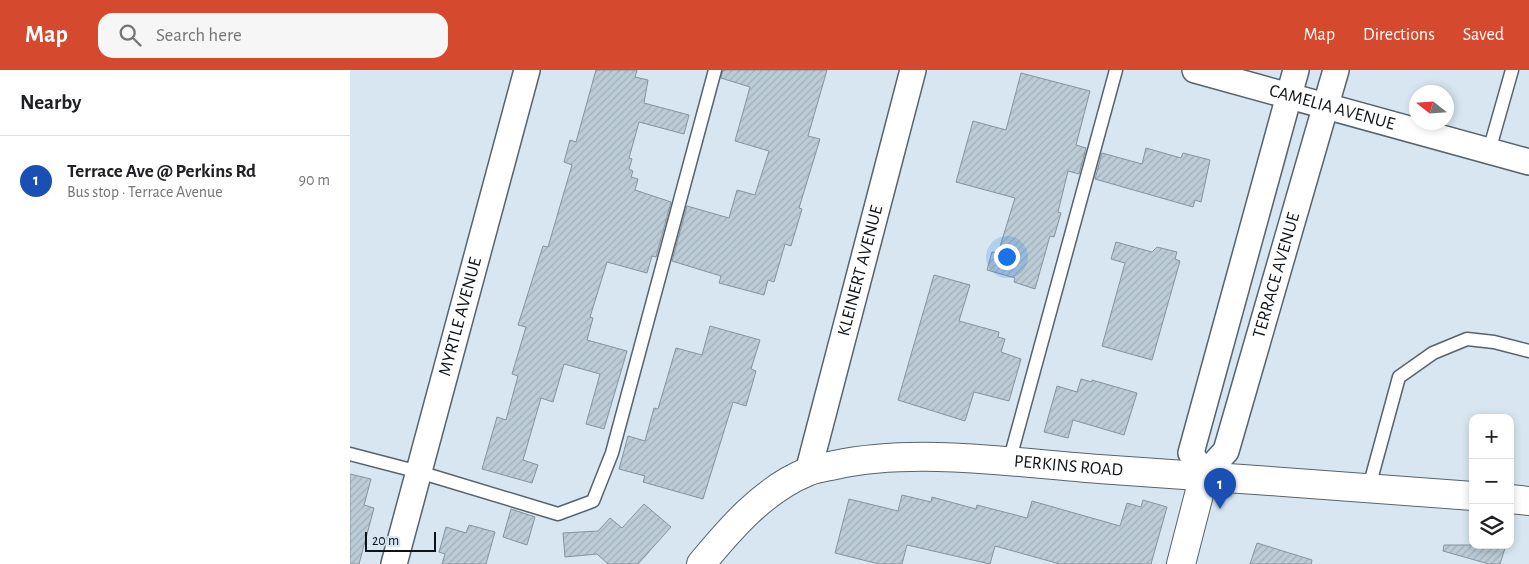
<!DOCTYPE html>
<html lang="en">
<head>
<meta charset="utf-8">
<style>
	body { margin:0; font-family:"Alegreya Sans",sans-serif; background:#f6f6f6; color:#202124 }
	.controls { position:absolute; right:15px; bottom:15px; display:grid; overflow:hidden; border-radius:10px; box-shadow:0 2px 8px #0003 }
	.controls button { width:45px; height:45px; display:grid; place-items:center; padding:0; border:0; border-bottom:1px solid #e0e0e0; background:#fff; color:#202124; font:25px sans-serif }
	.compass { position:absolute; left:1059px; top:15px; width:45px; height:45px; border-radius:50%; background:#fff; box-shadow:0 2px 8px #0003; rotate:287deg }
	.scale { position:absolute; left:15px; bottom:12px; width:71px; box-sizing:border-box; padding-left:5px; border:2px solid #0d1316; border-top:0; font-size:14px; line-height:18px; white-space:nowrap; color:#0d1316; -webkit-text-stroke:4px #d7e6f1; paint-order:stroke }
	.you { position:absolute; left:656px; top:186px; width:18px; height:18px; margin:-12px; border:4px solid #fff; border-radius:50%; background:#1a73e8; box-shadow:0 0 0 8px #1a73e833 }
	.badge { display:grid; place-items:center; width:32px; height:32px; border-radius:50%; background:#d5492f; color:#fff; font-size:16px; font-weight:700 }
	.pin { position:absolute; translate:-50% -41px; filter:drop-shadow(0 1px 2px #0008) }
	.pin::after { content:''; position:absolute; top:26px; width:18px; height:15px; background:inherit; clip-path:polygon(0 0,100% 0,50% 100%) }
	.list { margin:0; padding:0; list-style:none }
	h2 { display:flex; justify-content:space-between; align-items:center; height:65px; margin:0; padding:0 20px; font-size:21px }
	h2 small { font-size:16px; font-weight:400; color:#757577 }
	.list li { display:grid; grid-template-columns:32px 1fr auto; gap:15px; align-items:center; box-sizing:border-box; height:90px; padding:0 20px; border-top:1px solid #e0e0e0 }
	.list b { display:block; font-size:19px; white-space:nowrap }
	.list p { margin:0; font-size:16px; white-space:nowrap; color:#757577 }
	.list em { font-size:16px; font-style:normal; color:#757577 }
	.icon { flex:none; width:28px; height:28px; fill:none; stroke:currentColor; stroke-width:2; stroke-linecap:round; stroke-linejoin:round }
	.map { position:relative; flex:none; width:1179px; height:494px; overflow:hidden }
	header { display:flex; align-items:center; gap:30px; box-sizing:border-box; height:70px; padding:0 25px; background:#d5492f; color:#fff }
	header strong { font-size:24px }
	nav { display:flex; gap:28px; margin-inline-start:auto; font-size:18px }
	.search { width:350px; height:45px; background:#f6f6f6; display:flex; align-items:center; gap:12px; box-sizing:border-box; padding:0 18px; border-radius:15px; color:#757577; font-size:19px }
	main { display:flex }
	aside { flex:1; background:#fff }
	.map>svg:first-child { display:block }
</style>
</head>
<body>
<header>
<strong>Map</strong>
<div class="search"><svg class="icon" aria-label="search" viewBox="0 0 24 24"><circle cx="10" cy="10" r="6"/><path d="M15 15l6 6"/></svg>Search here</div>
<nav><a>Map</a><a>Directions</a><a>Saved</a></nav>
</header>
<main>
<aside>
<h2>Nearby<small></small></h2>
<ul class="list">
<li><span class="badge" style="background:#1a4fb4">1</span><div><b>Terrace Ave @ Perkins Rd</b><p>Bus stop · Terrace Avenue</p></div><em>90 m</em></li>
</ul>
</aside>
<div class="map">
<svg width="1179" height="494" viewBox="0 0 1179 494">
	<defs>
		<pattern id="building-hatch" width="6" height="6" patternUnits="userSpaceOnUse" patternTransform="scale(1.25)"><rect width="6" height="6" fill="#bcccd6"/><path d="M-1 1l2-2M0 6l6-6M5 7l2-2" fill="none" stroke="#a0aeb7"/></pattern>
	</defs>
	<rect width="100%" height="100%" fill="#d7e6f1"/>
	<!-- building -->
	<g fill="url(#building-hatch)" stroke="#85939d">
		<path d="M246 0H287L285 7 298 10 294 33 339 45 334 64 289 52 279 88 282 89 279 99 283 101 281 107 288 109 285 120 321 132 306 187 302 186 297 203 257 192 240 247 243 248 237 270 277 281 254 359 236 354 250 304 214 294 203 332 191 328 173 390 188 395 182 413 132 399 147 347 156 350 168 306 162 304 176 257 168 255 193 176 198 177 222 95 214 92 220 70 226 72Z"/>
		<path d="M373 0H477L458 66 470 69 449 138 452 139 441 176 435 174 424 212 418 210 414 225 369 213 371 206 322 191 337 136 379 148 387 120 405 125 419 81 385 71 400 17 371 8Z"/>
		<path d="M671 3 740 21 726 75 736 78 729 104 718 101 708 142 711 143 704 167 700 166 685 219 664 212 665 208 637 200 642 182 648 183 665 128 606 112 623 51 656 60Z"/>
		<path d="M796 78 831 88 833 83 860 90 851 132 845 130 843 137 745 109 752 83 792 94Z"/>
		<path d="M766 172 802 182 807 177 827 182 825 189 830 191 802 290 752 276 775 193 761 189Z"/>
		<path d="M584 205 620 215 609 251 649 262 648 267 655 269 651 282 671 289 659 331 624 322 615 351 548 330Z"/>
		<path d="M360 256 410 270 401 299 406 301 396 336 383 332 353 429 293 412 295 406 269 399 278 366 295 371 304 338 308 339 326 278 352 285Z"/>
		<path d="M731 309 742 312V310L787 323 774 365 723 350 718 368 694 362 707 316 727 322Z"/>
		<path d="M0 404 21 409 14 435 24 438 9 494H0Z"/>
		<path d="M552 425 581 432 582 427 626 439 627 435 677 448 682 431 770 456 777 433 791 437 793 430 817 437 801 494H710L645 476 640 494 557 475 552 494H529L485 483 499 429 548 441Z"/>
		<path d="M294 434 321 457 288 494H258L247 484 215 487 213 463 248 461 260 448 272 458Z"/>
		<path d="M161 439 185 447 177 475 153 467Z"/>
		<path d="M119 455 145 462 136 494H92L95 484 89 482 96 457 116 463Z"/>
		<path d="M907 473 962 490 961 494H900Z"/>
		<path d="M1094 475H1156L1150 494H1139L1093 481Z"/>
	</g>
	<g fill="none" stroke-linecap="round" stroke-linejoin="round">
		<defs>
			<g id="service">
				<path d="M1139 81 1162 0"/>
				<path d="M0 384 69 402 208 444 243 431 262 383 365 0"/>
				<path d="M659 392 766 0"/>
				<path d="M1019 417 1049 307 1083 283 1117 269 1144 272 1179 281"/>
			</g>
			<g id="minor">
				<path id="s1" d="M845 0 1179 92"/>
				<path id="s2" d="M946 0 841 383 854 405 876 381 986 0"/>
				<path id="s3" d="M458 402 563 0"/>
				<path id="s4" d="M44 494 177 0"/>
			</g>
			<g id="tertiary">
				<path d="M1160 429 1179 431"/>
				<path id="s5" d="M351 494C380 459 413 420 457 402 466 398 476 397 485 395 566 377 666 393 749 399 874 408 998 416 1123 426"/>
				<path d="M831 494 854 405"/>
			</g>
		</defs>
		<!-- service casing -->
		<use href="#service" stroke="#56636c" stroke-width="15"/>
		<!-- minor casing -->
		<use href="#minor" stroke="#56636c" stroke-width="28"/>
		<!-- tertiary casing -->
		<use href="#tertiary" stroke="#56636c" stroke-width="30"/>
		<!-- service -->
		<use href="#service" stroke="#fff" stroke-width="12"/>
		<!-- minor -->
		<use href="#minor" stroke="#fff" stroke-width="25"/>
		<!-- tertiary -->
		<use href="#tertiary" stroke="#fff" stroke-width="28"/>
	</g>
	<g text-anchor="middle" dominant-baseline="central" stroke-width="4.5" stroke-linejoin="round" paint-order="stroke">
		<!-- street labels -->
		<g font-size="18" fill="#0d1316" stroke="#d7e6f1">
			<text stroke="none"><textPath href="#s1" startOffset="142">CAMELIA AVENUE</textPath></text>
			<text stroke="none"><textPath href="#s3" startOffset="208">KLEINERT AVENUE</textPath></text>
			<text stroke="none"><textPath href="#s2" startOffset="638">TERRACE AVENUE</textPath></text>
			<text stroke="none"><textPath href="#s4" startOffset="256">MYRTLE AVENUE</textPath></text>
			<text stroke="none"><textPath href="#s5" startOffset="405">PERKINS ROAD</textPath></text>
		</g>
	</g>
</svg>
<div class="controls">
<button>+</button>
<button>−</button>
<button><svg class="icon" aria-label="layers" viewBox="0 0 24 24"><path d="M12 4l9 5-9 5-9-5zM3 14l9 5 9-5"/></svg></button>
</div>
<svg class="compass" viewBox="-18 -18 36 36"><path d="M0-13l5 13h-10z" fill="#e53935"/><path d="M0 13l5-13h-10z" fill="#757577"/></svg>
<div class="scale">20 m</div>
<div class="you"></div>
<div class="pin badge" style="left:870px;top:439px;background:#1a4fb4">1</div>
</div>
</main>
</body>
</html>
